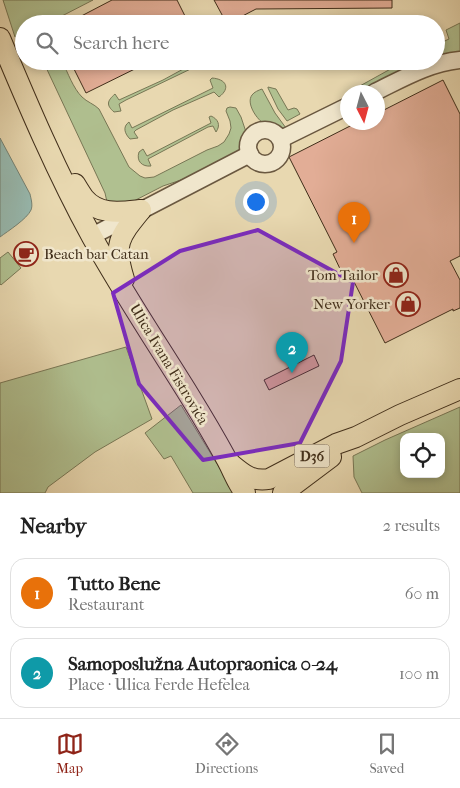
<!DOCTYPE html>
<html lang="en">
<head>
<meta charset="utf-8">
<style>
	body { margin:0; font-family:"IM FELL French Canon",serif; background:#f6f6f6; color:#222 }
	.controls { position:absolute; right:15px; bottom:15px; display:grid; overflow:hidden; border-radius:10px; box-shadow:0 2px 8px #0003 }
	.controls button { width:45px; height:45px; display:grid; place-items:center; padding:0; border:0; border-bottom:1px solid #e0e0e0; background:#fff; color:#222; font:25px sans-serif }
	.compass { position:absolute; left:340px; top:85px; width:45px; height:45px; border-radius:50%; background:#fff; box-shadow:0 2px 8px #0003; rotate:174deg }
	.you { position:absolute; left:255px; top:201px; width:18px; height:18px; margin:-12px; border:4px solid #fff; border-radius:50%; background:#1a73e8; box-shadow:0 0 0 8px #1a73e833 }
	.badge { display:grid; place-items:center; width:32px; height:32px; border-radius:50%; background:#8f2418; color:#fff; font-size:16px; font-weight:700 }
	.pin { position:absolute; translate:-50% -41px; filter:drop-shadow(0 1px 2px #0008) }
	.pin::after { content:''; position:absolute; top:26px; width:18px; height:15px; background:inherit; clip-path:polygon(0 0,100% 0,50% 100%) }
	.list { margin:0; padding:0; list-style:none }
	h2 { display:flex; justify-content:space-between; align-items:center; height:65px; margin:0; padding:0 20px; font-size:21px }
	h2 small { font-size:16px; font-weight:400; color:#767676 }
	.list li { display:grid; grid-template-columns:32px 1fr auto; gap:15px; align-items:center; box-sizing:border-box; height:70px; margin:0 10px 10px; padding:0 10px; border:1px solid #e0e0e0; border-radius:15px }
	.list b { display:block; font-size:19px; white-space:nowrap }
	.list p { margin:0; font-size:16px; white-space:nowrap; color:#767676 }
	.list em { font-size:16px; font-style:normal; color:#767676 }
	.icon { flex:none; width:28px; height:28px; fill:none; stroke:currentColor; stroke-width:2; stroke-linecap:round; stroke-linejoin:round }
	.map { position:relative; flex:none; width:460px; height:493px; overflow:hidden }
	.search { position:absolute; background:#fff; box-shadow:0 2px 8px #0003; left:15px; right:15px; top:15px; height:55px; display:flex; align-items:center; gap:12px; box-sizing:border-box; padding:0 18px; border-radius:28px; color:#767676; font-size:19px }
	.sheet { height:225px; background:#fff }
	nav { display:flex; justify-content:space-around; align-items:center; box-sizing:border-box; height:70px; border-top:1px solid #e0e0e0; background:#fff; font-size:14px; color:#767676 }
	nav a { display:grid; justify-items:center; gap:2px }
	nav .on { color:#8f2418 }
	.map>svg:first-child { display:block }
</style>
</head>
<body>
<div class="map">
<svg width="460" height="493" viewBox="0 0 460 493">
	<rect width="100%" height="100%" fill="#e8d8b0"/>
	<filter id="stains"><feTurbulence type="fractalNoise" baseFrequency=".004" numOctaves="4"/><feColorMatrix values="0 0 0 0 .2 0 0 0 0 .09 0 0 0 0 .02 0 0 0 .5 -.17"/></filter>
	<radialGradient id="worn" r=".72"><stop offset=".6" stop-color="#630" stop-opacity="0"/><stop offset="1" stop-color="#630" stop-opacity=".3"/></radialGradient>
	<!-- green -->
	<g fill="#b0c090" stroke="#787755" fill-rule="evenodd">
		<path d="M3 0H93L60 17 53 24H24V32L15 37Z"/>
		<path d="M460 23V56L436 60V45L449 39 446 30Z"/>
		<path d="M43 61H62C68 73 73 88 82 97 87 102 94 104 99 109L129 167 140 176 145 178 154 177 207 150 218 146 224 142 229 134 231 128 230 121 226 111 227 108 230 107 236 108 241 117 246 132 245 145 240 153 193 176 163 186 126 205 107 202 105 193Z"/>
		<path d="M198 61H211L209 67 206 69H204L201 64 126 100 119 104 121 111 114 112C106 105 107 101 115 94L119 100 163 80Z"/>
		<path d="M405 61H432L377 84 362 92H349Z"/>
		<path d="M212 78C226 79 231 88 219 97L214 92 173 110 136 130 134 132 138 138 130 139C125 134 122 127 129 122L132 128 134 127 213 88 210 80Z"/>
		<path d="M268 87 276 89 288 110 294 108 297 109 300 114 287 121 278 109 268 88Z"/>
		<path d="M262 89 275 113 286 128C280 129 269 126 263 123 256 118 246 103 252 95 254 92 259 90 262 89Z"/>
		<path d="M211 116C218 119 221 125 216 132L213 126 208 127 148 159 151 166C142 167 136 161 139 152L143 149 147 156 153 153 211 123 209 117Z"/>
		<path d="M8 252 21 268 1 285 0 284V258Z"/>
		<path d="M126 347 152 419 95 452 48 487 45 493H0V383Z"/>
		<path d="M181 405 235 493H193L171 456 164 459 145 433Z"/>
		<path d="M460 407V493H362L354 477 353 456 385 440ZM404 437H441V474H404Z"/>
	</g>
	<!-- water -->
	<path fill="#97b9af" stroke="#748173" d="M0 138 30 194C31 199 33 205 31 210 27 219 8 231 0 237Z"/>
	<!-- building -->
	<g fill="#e2ad96" stroke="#402e1a">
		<path d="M112 0H177L189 24H66Z"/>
		<path d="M214 0H392V8L256 9 227 24Z"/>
		<path d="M70 61H151L86 93Z"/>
		<path d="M443 80 460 114V256L450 261 460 280V308L453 311V309L385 343 348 270 342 273 333 254 337 252 289 157 358 122H378V113Z"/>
		<path d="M28 244 37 254 23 264 16 254Z"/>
		<path d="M314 355 319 366 269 390 264 380Z"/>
	</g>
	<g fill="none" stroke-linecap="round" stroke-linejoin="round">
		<defs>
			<g id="minor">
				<path d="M375 92C402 79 429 63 460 60"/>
				<circle cx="265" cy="147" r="17"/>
				<path d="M281 139 348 106"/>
				<path d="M92 236 250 154"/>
			</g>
			<g id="major">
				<path d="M0 38C28 105 57 173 92 237 122 291 156 342 189 395 202 416 215 438 227 460 233 471 237 483 245 493"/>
				<path d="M75 184C78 189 81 194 84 198 99 216 121 212 141 210"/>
				<path d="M124 279C113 244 119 237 141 210"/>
				<path d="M231 464C243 474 252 482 269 479L336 444 356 437 400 415 460 389"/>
				<path d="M283 493 331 457"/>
			</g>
		</defs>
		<!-- minor casing -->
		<use href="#minor" stroke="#6a5840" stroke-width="19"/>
		<!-- major casing -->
		<use href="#major" stroke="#402e1a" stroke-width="22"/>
		<!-- minor -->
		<use href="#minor" stroke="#f0e6cc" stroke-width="16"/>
		<!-- major -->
		<use href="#major" stroke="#e8d8b0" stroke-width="20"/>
	</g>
	<!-- marked area -->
	<path fill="#7b2cbf" fill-opacity="0.2" stroke="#7b2cbf" stroke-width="4" stroke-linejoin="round" d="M258 230 353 282 341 361 300 443 203 460 139 384 113 293 180 251Z"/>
	<!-- icons -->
	<defs>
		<symbol id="cafe-ring" viewBox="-11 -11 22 22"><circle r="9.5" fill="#f0e6cc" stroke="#8f2418" stroke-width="1.5"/><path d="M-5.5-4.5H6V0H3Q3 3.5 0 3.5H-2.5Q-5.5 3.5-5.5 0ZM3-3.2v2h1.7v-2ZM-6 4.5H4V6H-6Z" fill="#8f2418"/></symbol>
		<symbol id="shop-ring" viewBox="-11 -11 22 22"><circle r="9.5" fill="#f0e6cc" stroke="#8f2418" stroke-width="1.5"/><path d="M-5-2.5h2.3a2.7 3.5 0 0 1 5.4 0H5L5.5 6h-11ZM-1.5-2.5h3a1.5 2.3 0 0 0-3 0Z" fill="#8f2418"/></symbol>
	</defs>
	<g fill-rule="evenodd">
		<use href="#cafe-ring" x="12" y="240" width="28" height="28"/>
		<use href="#shop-ring" x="382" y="261" width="28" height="28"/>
		<use href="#shop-ring" x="394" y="290" width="28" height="28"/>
	</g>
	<g text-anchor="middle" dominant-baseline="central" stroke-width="5" stroke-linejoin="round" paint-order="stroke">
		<!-- shield labels -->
		<rect fill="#f0e6cc" stroke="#75654f" stroke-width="1" x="294.5" y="444.5" width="35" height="23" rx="4"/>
		<g font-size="14" font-weight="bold" fill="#402e1a">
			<text x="312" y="456">D36</text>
		</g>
		<!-- poi labels -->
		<g font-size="15" fill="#402e1a" stroke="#f0e6cc" text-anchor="end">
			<text x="44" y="254" text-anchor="start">Beach bar Catan</text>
			<text x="378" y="275">Tom Tailor</text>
			<text x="390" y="304">New Yorker</text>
		</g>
		<!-- street labels -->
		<g font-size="15" fill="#402e1a" stroke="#f0e6cc">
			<text transform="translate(169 364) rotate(59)">Ulica Ivana Fistrovića</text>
		</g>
	</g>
	<rect width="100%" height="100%" filter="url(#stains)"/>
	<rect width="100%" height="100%" fill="url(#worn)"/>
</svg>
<div class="controls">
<button><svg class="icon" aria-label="locate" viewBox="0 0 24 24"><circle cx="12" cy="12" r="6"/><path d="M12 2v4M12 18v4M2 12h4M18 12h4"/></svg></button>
</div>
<svg class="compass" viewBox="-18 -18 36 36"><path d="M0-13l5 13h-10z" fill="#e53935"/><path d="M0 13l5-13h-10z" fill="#767676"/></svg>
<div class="you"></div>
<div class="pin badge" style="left:354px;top:243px;background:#e8710a">1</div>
<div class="pin badge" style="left:292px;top:373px;background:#0f9aa8">2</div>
<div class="search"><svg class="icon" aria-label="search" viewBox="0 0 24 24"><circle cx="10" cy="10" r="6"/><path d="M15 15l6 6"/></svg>Search here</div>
</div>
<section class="sheet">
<h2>Nearby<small>2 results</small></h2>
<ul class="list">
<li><span class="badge" style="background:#e8710a">1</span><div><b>Tutto Bene</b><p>Restaurant</p></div><em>60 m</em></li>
<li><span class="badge" style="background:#0f9aa8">2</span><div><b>Samoposlužna Autopraonica 0-24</b><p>Place · Ulica Ferde Hefelea</p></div><em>100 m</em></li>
</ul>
</section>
<nav>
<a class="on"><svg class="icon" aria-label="map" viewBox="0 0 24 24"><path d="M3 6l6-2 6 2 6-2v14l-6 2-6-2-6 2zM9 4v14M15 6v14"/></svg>Map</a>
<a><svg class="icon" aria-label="directions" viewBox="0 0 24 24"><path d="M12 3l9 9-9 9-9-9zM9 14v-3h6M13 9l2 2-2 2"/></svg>Directions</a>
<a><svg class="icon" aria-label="saved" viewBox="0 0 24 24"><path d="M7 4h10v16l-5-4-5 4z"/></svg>Saved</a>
</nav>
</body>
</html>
